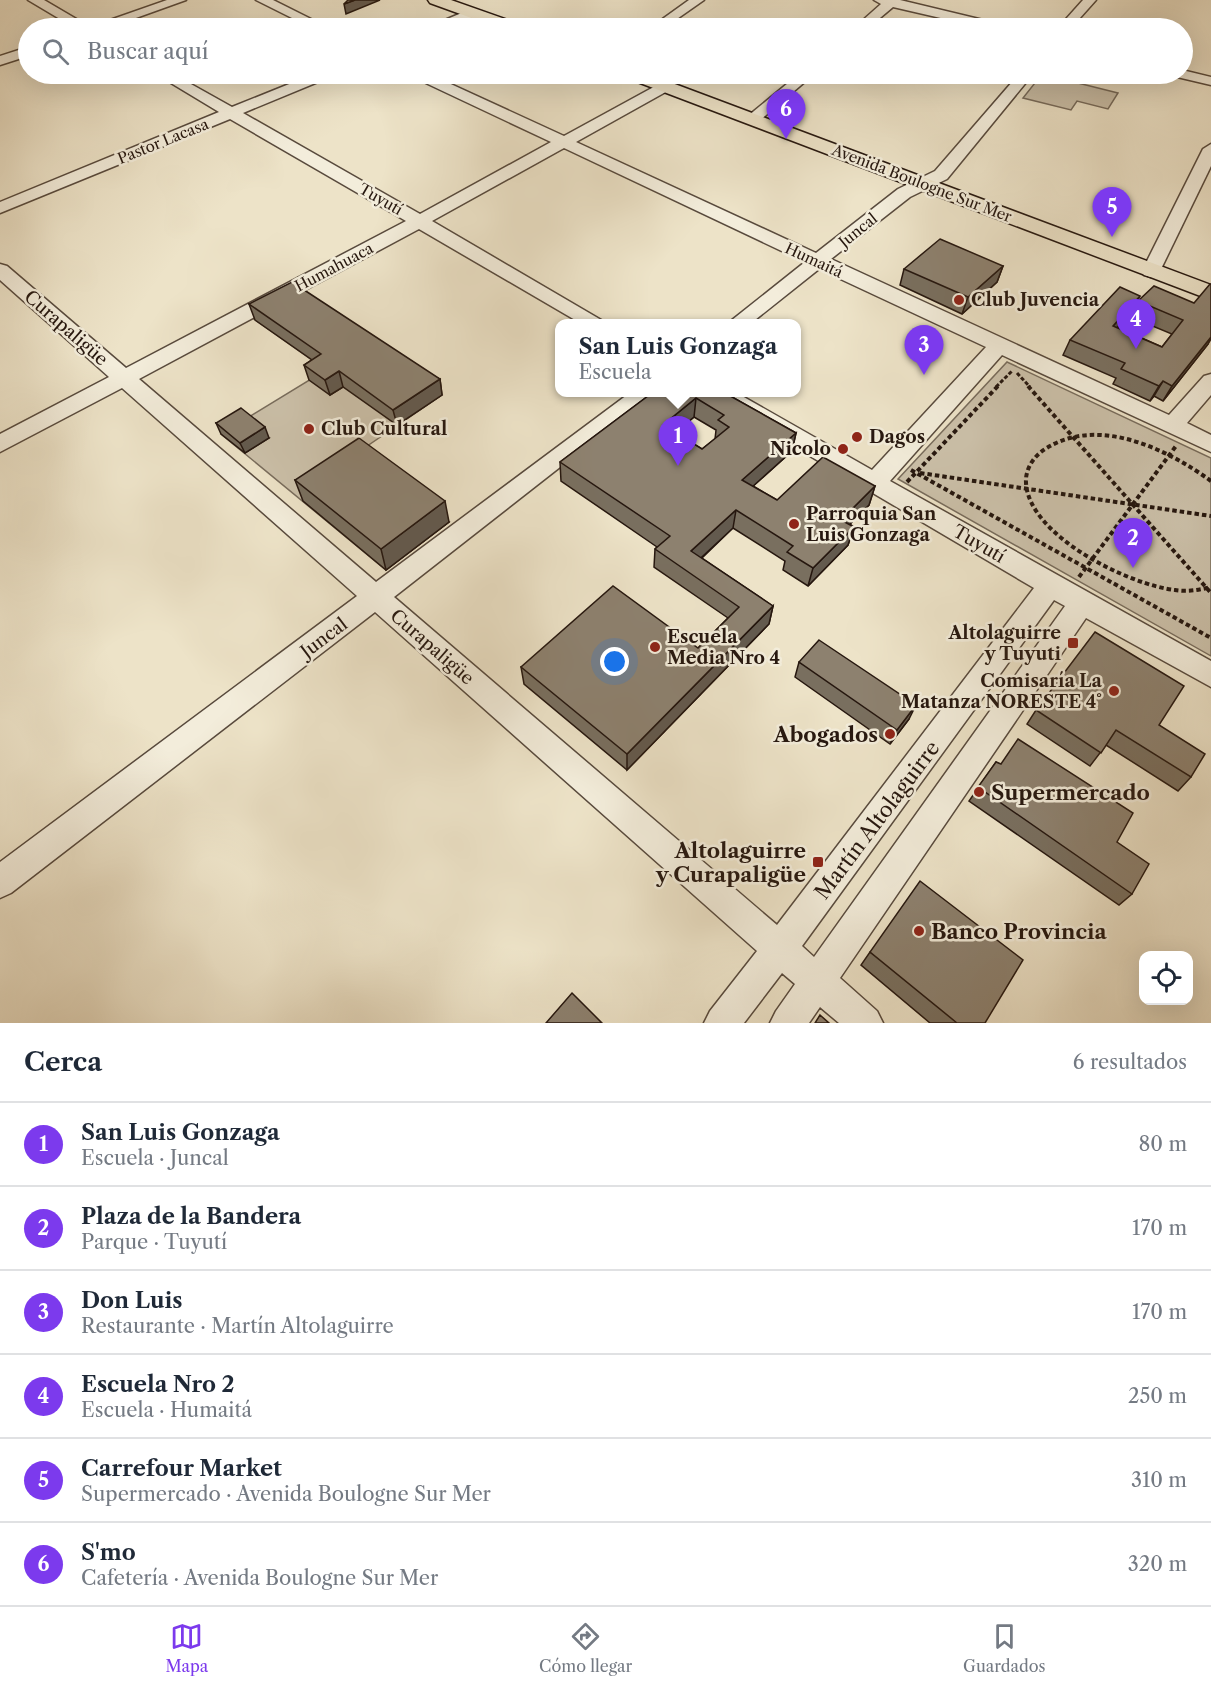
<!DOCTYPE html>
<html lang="es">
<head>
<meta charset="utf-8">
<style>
	body { margin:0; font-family:"Libre Caslon Text",serif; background:#f6f6f7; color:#1f2937 }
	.controls { position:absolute; right:18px; bottom:18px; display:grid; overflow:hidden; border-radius:12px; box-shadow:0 6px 24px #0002 }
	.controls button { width:54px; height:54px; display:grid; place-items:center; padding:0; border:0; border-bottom:2px solid #e0e1e3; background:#fff; color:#1f2937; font:30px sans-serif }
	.you { position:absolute; left:615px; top:662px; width:21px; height:21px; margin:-15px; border:4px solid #fff; border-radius:50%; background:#1a73e8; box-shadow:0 0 0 9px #1a73e833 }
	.badge { display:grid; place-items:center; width:39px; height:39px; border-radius:50%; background:#7c3aed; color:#fff; font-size:20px; font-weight:700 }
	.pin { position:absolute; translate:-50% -50px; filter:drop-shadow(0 2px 3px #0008) }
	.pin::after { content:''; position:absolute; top:32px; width:21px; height:18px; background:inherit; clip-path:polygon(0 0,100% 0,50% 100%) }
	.popup { position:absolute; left:555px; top:319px; width:246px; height:78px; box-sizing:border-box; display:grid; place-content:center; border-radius:12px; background:#fff; filter:drop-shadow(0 2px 4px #0005); font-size:20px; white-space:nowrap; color:#747a83 }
	.popup b { font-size:22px; color:#1f2937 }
	.popup::after { content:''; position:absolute; left:50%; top:100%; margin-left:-12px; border:12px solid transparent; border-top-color:#fff }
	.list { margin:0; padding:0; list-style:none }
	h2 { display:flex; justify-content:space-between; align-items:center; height:78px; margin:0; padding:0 24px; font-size:26px }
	h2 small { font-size:20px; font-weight:400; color:#747a83 }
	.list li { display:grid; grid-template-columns:39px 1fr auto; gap:18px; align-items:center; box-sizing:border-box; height:84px; padding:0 24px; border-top:2px solid #e0e1e3 }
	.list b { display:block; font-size:22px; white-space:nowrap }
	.list p { margin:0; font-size:20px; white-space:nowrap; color:#747a83 }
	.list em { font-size:20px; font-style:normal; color:#747a83 }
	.icon { flex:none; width:33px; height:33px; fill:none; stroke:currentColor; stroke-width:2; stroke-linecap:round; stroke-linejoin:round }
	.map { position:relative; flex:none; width:1211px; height:1023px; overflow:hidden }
	.search { position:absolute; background:#fff; box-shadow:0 6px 24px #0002; left:18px; right:18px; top:18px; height:66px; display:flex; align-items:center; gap:15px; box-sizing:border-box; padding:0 21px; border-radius:33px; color:#747a83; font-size:22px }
	.sheet { height:582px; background:#fff }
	nav { display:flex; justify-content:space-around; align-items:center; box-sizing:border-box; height:84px; border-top:2px solid #e0e1e3; background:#fff; font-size:16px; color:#747a83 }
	nav a { display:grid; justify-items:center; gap:3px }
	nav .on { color:#7c3aed }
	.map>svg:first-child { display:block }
</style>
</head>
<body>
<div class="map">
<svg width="1211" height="1023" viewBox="0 0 1211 1023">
	<rect width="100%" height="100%" fill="#ede3c8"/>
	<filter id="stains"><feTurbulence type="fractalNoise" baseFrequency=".00333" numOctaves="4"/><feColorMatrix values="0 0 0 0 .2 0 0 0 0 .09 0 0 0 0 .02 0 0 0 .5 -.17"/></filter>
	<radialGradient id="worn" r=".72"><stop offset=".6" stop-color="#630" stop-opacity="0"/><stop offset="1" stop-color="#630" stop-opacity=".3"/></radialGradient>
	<!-- green -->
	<g fill="#cbc0a9" stroke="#786c5c" stroke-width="1.5">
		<path d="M1042 74 1118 93 1108 109 1077 101 1071 110 1023 98Z"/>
		<path d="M295 297 442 395 357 453 449 522 386 570 221 434 326 370 254 319Z"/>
		<path d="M1007 362 1211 458V656L898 479Z"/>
	</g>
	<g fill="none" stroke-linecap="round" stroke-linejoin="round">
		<defs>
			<g id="minor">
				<path d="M28 0H44L90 27 167 0H186L108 28H75Z"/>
				<path d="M256 0H273L329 28H312Z"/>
				<path d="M689 0H704L664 28H650Z"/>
				<path d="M874 0H900L1004 25 1006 28H984L893 7 868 28H854L881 4Z"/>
				<path d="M1083 0H1096L1071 28H1058Z"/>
				<path d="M471 9 478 13 476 16 444 28H426Z"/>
				<path d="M28 47V56L0 65V56Z"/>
				<path d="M1182 70 1211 77V85L1177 77 1175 74H1182Z"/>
				<path d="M156 74H173L232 107 314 74H332L330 77 243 113 420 214 551 142 413 77 411 74H429L564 136 661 83H671L673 86 671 89 576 142 816 253 898 189 935 171 1019 74H1033L947 179 910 197 831 259 1169 415 1204 376 1211 374V395L1187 423 1211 435V452L1002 355 890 481 1211 661V687L1086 618 840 978 877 1011 883 1023H839L820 1007 809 1023H770L776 1011 795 984 782 973 744 1023H704L710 1011 757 951 375 612 11 893 0 898V862L357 596 122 388 0 452V434L109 377 0 280V264L7 266 126 368 406 221 230 119 0 213V202L219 112ZM564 148 805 262 727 324H750L819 269 986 347 872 470 735 392H708L710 397 1034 588 777 925 394 597 656 392H631L376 582 139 379 419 229 582 324H608L432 221ZM1054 600 1065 606 814 957 802 946Z"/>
				<path d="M799 74H814L758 122H748L745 119 748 116Z"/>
				<path d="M1211 144V166L1160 271 1151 277 1144 275 1142 271 1203 149Z"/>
			</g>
			<g id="major">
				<path d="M428 0H451L519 24 521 28H499L430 3Z"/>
				<path d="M624 74H648L1211 285V300L627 78Z"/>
			</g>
		</defs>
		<!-- minor casing -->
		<use href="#minor" stroke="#584a3d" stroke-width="3"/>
		<!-- major casing -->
		<use href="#major" stroke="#26170f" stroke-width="3"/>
		<!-- path-far1 -->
		<g stroke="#26170f" stroke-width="3" stroke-dasharray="4 2" stroke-linecap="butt">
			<path d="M1017 373 1030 387"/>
			<path d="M996 387 1013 370"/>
		</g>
		<!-- path -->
		<g stroke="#26170f" stroke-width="4" stroke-dasharray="4.5 3" stroke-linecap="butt">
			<path d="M1028 386 1211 593"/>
			<path d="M911 470 1211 638"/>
			<path d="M920 473 1211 516"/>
			<path d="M1211 481C1167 449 1098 415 1045 449 1034 456 1025 469 1026 483 1029 536 1129 585 1175 590 1187 592 1199 590 1211 587"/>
			<path d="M907 482 998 386"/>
			<path d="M1079 577 1176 446"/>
		</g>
		<!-- minor -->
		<use href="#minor" fill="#f3eddb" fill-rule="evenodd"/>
		<!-- major -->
		<use href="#major" fill="#ede3c8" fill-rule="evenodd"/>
	</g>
	<!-- wall -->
	<g fill="#796f5f" stroke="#26170f" stroke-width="1.5" fill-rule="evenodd">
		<path d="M1003 266 997 282 962 314 900 285 904 269Z"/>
		<path d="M1138 301 1194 303 1208 344 1163 401 1154 396 1150 401 1113 384 1116 378 1063 355 1070 340 1132 311 1117 327 1162 347 1172 334 1131 317Z"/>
		<path d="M249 304 440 379 442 395 397 425 343 387 330 395 309 380 304 365 312 360 255 320Z"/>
		<path d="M652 393H725L796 433 792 451 753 486 777 500 875 486 869 505 850 524 854 527 848 545 808 586 783 570 785 561 733 528 702 558 773 606 769 624 627 770 524 684 521 667 698 648 728 618 654 567 655 549 657 547 561 481 560 462ZM694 417 716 430 715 439 702 449 675 433Z"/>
		<path d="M216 423 269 438 245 453 221 434Z"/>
		<path d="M295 480 449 522 386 570 303 501Z"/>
		<path d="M799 662 909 719 890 744 795 677Z"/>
		<path d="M1036 710 1159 725 1191 777 1178 791 1106 745 1090 766 1027 724Z"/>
		<path d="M996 762 1117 842 1132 894 1119 905 969 801Z"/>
		<path d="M870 952 985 1023H930L861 965Z"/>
	</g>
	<!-- shaded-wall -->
	<g fill="#635a4e" stroke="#26170f" stroke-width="1.5">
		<path d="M355 0H380L346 14 344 4Z"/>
		<path d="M1003 266 997 282 962 314 968 297Z"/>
		<path d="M1140 296 1132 311 1105 341 1113 326Z"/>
		<path d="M1211 337V339L1208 344 1163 401 1172 386Z"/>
		<path d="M339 371 343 387 330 395 325 380Z"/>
		<path d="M440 379 442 395 397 425 393 410Z"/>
		<path d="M1163 381 1154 396 1150 401 1159 386Z"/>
		<path d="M696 398 694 417 661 444 663 425Z"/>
		<path d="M265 427 269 438 245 453 240 443Z"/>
		<path d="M796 433 792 451 740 498 742 480Z"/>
		<path d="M875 486 869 505 836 538 841 520Z"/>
		<path d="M445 501 449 522 386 570 381 549Z"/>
		<path d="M736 510 733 528 689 569 691 551Z"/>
		<path d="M854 527 848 545 808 586 813 568Z"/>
		<path d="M773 606 769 624 627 770V754Z"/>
		<path d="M916 705 909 719 890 744 897 730Z"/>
	</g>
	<!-- building -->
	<g fill="#8d816f" stroke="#26170f" stroke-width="1.5" fill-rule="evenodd">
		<path d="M348 0H355L344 4Z"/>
		<path d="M940 239 1003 266 968 297 904 269Z"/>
		<path d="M292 282 440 379 393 410 339 371 325 380 304 365 321 354 249 304Z"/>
		<path d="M1210 284H1211V337L1172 386 1163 381 1159 386 1121 369 1125 363 1070 340 1120 287 1140 296 1113 326 1162 347 1183 320 1138 301 1154 286 1194 303Z"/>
		<path d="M652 393H725L796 433 742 480 777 500 823 457 875 486 841 520 854 527 813 568 787 552 793 546 736 510 691 551 773 606 627 754 521 667 613 586 698 648 739 607 655 549 670 536 560 462ZM696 398 724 415 718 420 729 427 702 449 663 425Z"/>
		<path d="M241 408 265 427 240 443 216 423Z"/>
		<path d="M359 438 445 501 381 549 295 480Z"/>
		<path d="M1095 632 1184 686 1159 725 1205 754 1191 777 1116 730 1101 753 1036 710Z"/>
		<path d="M819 640 916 705 897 730 799 662Z"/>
		<path d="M1018 739 1133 813 1117 842 1149 864 1132 894 978 787 996 762 1001 764Z"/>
		<path d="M920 881 1023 960 985 1023H957L870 952Z"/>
		<path d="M572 993 602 1023H546Z"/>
		<path d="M820 1015 829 1023H815Z"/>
	</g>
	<!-- markers -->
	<g fill="#8f2418" stroke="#f3eddb" stroke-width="2">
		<circle cx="959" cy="300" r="6"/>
		<circle cx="309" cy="429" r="6"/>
		<circle cx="857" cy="437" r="6"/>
		<circle cx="843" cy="449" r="6"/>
		<circle cx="794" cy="524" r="6"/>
		<rect x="1067" y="637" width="12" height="12" rx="3"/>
		<circle cx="655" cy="647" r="6"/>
		<circle cx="1114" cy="691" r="6"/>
		<circle cx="890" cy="734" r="6"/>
		<circle cx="979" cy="792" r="6"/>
		<rect x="812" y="856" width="12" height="12" rx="3"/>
		<circle cx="919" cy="931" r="6"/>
	</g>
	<g text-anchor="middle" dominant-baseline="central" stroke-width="5" stroke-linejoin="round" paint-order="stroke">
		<!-- far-street labels -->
		<g font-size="15" fill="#26170f" stroke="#f3eddb">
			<text transform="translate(163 141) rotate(-22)">Pastor Lacasa</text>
			<text transform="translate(922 183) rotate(21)">Avenida Boulogne Sur Mer</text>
			<text transform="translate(381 199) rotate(30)">Tuyutí</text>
			<text transform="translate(858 230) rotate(-39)">Juncal</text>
			<text transform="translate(814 260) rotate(25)">Humaitá</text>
			<text transform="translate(334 267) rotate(-28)">Humahuaca</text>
		</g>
		<!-- poi labels -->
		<g font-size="18" font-weight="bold" fill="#26170f" stroke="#f3eddb" text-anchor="start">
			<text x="971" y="300">Club Juvencia</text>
			<text x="321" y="429">Club Cultural</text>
			<text x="869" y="437">Dagos</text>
			<text x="831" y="449" text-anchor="end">Nicolo</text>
			<text x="806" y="514">Parroquia San<tspan x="806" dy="21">Luis Gonzaga</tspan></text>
			<text x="1061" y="633" text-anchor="end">Altolaguirre<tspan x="1061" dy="21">y Tuyuti</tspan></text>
			<text x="667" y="637">Escuela<tspan x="667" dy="21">Media Nro 4</tspan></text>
			<text x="1102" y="681" text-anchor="end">Comisaría La<tspan x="1102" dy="21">Matanza NORESTE 4°</tspan></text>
		</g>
		<!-- street labels -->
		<g font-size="18" fill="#26170f" stroke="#f3eddb">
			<text transform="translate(66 328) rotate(41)">Curapaligüe</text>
			<text transform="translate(979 544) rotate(30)">Tuyutí</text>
			<text transform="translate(324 638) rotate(-37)">Juncal</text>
			<text transform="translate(432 647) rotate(41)">Curapaligüe</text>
		</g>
		<!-- near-poi labels -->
		<g font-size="21" font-weight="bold" fill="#26170f" stroke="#f3eddb" text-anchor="end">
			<text x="878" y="734">Abogados</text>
			<text x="991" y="792" text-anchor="start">Supermercado</text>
			<text x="806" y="850">Altolaguirre<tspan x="806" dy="24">y Curapaligüe</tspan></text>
			<text x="931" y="931" text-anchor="start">Banco Provincia</text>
		</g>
		<!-- near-street labels -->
		<g font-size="21" fill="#26170f" stroke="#f3eddb">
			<text transform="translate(877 820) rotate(-53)">Martín Altolaguirre</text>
		</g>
	</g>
	<rect width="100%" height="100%" filter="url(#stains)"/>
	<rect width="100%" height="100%" fill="url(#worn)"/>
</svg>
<div class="controls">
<button><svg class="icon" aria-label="locate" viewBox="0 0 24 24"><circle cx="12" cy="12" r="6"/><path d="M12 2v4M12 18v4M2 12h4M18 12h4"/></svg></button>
</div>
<div class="you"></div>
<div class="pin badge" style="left:678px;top:466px">1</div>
<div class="popup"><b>San Luis Gonzaga</b>Escuela</div>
<div class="pin badge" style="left:1133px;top:568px">2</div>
<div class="pin badge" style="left:924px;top:375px">3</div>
<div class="pin badge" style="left:1136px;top:349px">4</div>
<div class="pin badge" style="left:1112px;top:237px">5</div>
<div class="pin badge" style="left:786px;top:139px">6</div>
<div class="search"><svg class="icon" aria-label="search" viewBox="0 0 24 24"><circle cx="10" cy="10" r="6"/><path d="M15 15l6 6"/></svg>Buscar aquí</div>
</div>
<section class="sheet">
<h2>Cerca<small>6 resultados</small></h2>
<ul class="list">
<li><span class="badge">1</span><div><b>San Luis Gonzaga</b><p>Escuela · Juncal</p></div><em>80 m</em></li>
<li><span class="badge">2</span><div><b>Plaza de la Bandera</b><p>Parque · Tuyutí</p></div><em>170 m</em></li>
<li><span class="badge">3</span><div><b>Don Luis</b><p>Restaurante · Martín Altolaguirre</p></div><em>170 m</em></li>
<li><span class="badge">4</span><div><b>Escuela Nro 2</b><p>Escuela · Humaitá</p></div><em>250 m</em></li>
<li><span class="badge">5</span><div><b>Carrefour Market</b><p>Supermercado · Avenida Boulogne Sur Mer</p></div><em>310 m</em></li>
<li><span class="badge">6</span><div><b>S'mo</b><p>Cafetería · Avenida Boulogne Sur Mer</p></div><em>320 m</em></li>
</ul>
</section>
<nav>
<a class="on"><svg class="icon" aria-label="map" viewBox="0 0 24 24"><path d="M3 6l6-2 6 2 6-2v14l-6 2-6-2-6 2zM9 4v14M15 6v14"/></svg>Mapa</a>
<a><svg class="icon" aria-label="directions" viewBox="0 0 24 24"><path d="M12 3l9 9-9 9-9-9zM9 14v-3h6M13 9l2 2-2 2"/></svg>Cómo llegar</a>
<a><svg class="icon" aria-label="saved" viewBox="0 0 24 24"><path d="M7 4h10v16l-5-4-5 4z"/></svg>Guardados</a>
</nav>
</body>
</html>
